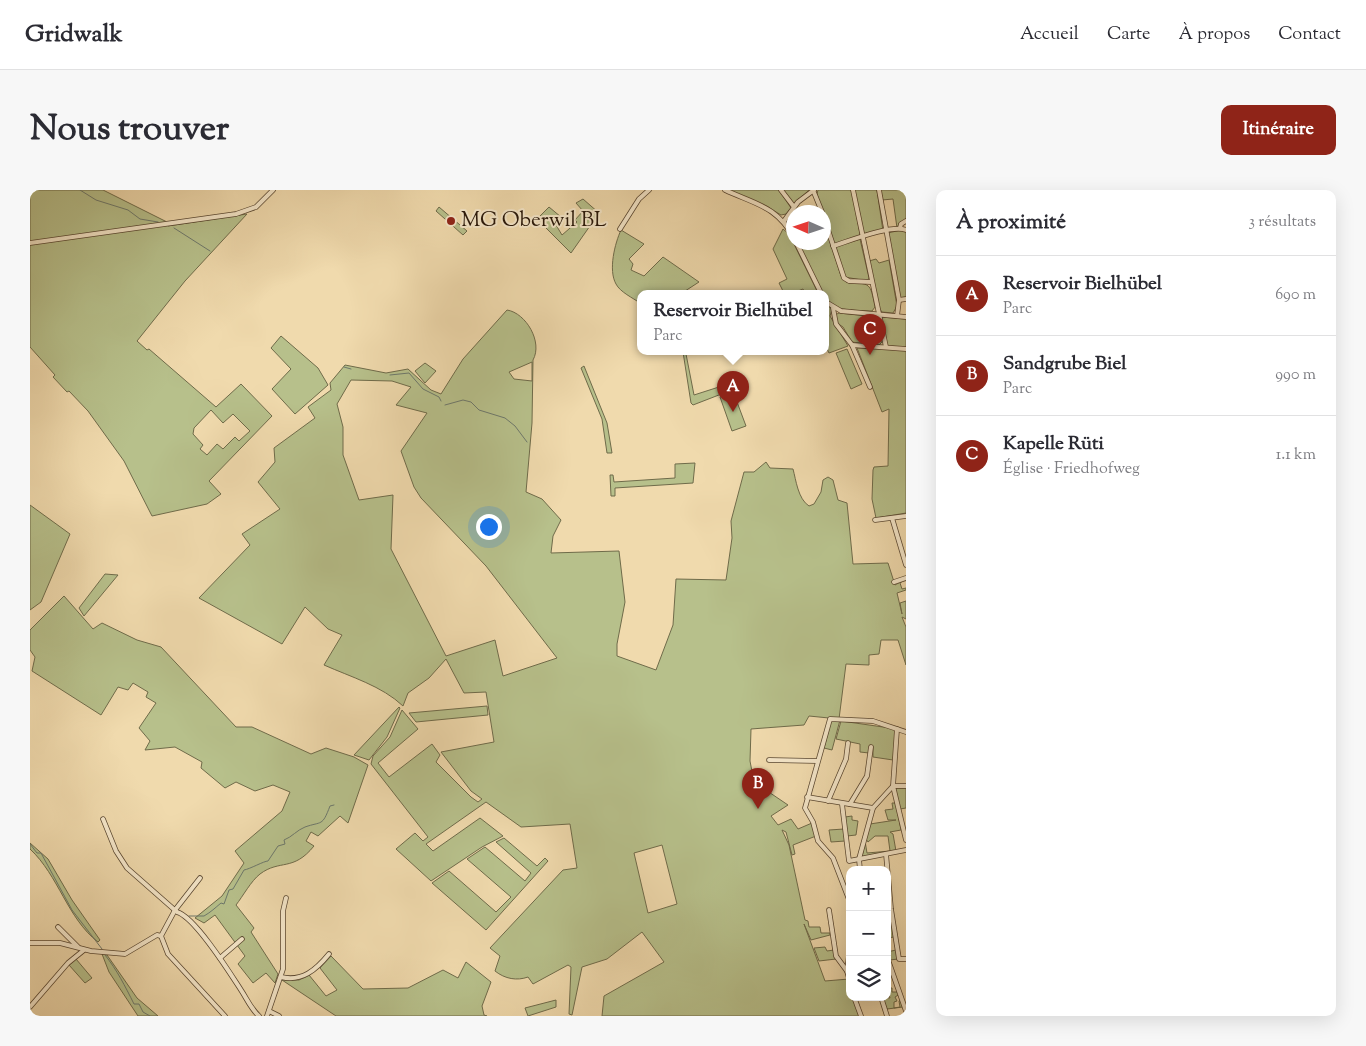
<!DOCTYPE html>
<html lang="fr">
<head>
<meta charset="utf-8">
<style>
	body { margin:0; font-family:"Sorts Mill Goudy",serif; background:#f7f7f7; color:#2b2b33 }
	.controls { position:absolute; right:15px; bottom:15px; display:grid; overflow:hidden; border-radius:10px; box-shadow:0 5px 20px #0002 }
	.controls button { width:45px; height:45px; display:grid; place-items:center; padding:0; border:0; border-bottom:1px solid #e1e1e2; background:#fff; color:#2b2b33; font:25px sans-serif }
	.compass { position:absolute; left:756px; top:15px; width:45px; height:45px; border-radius:50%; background:#fff; box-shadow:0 5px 20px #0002; rotate:273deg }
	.you { position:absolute; left:458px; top:336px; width:18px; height:18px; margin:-12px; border:4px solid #fff; border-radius:50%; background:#1a73e8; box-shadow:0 0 0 8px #1a73e833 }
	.badge { display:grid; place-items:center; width:32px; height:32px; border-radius:50%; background:#8f2418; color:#fff; font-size:16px; font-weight:700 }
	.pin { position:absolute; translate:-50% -41px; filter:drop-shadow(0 1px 2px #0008) }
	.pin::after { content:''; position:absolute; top:26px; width:18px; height:15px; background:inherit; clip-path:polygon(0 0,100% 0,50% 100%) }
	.popup { position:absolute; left:607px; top:100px; width:192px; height:65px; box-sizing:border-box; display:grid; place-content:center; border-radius:10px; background:#fff; filter:drop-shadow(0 1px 4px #0005); font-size:16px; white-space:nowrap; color:#7c7c81 }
	.popup b { font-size:19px; color:#2b2b33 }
	.popup::after { content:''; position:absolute; left:50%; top:100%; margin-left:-10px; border:10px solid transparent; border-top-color:#fff }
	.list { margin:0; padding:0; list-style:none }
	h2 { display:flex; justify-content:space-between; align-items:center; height:65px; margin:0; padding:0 20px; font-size:21px }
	h2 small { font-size:16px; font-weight:400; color:#7c7c81 }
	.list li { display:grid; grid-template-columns:32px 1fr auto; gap:15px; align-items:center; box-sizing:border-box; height:80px; padding:0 20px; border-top:1px solid #e1e1e2 }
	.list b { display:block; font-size:19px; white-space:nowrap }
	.list p { margin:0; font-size:16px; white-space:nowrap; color:#7c7c81 }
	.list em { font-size:16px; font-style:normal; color:#7c7c81 }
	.icon { flex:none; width:28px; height:28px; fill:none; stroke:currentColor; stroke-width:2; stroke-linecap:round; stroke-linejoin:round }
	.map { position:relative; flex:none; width:876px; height:826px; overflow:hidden; border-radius:10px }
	header { display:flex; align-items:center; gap:30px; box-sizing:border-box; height:70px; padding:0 25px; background:#fff; border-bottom:1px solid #e1e1e2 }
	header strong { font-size:24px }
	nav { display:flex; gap:28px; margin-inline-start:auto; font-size:18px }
	.intro { display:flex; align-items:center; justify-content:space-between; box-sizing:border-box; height:120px; padding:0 30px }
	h1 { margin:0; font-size:35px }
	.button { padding:12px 22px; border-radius:10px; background:#8f2418; color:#fff; font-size:18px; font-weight:700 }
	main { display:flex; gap:30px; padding:0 30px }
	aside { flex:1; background:#fff; border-radius:10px; box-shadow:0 5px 20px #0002 }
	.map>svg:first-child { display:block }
</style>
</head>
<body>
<header>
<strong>Gridwalk</strong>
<nav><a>Accueil</a><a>Carte</a><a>À propos</a><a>Contact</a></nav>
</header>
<div class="intro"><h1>Nous trouver</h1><a class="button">Itinéraire</a></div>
<main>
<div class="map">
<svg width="876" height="826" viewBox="0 0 876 826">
	<rect width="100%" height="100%" fill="#f0daad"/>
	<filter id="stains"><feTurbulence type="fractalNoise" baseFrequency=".004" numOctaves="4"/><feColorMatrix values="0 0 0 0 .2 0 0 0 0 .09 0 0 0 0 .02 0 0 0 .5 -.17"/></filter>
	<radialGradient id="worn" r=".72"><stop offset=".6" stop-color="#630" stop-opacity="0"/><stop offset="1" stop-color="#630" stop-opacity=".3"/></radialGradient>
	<!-- green -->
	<g fill="#b7c08b" stroke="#6f6b4a" fill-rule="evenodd">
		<path d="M0 0H73L137 32 138 36 217 24 155 91 107 151 117 160 119 159 186 217 211 194 242 226 179 291 191 304 177 314 122 326 94 271 58 221 39 201 37 202 23 187 25 185 0 157ZM181 220 193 233 203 224 220 241 209 251 205 247 193 259 187 254 177 265 170 259 173 255 163 244 164 238Z"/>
		<path d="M699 0H749L761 18 756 24 751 25 738 17Z"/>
		<path d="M752 0H779L765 13 760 12Z"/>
		<path d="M788 0H822L830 44 829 47 804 55 787 4Z"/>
		<path d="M824 0H847L853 41 833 45Z"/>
		<path d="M850 0H876V30L870 32 867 38 863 9 852 10Z"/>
		<path d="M553 9 569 23 541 63 507 29 519 17 531 27 526 35 532 45 547 32 545 30 553 21 546 13Z"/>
		<path d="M409 17 437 41 433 45 406 21Z"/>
		<path d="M794 31 811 86 816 92C841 94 840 92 845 117L842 121C828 120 796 123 796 103H792L767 53 794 52Z"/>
		<path d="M753 39 759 44 788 103H775L773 99 763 103H754L749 93 757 89 743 59Z"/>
		<path d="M591 40 614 54 599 69 603 74 601 80 614 86 633 67 669 92 652 103H610V113C603 108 590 102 586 94 578 80 585 53 591 40Z"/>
		<path d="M871 40 876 42V107L870 108 858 43Z"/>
		<path d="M830 49 839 88 837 91 815 87 804 57Z"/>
		<path d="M846 69 849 73 859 70 867 116 863 123 852 122 849 118 839 71Z"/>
		<path d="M796 114 802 119 800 126 818 156 799 163 796 157Z"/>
		<path d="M477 120C496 123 513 152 503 170L502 233 496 302 512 309 531 330 523 346 521 363 589 361 595 412 587 454V466L626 480 643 435 646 389 696 390 702 348 701 331 714 282H724L736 272 740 278 763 279C766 290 768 309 779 316L784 314 791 302 793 290 798 287 803 290 808 310 817 313 823 374 858 373 865 395 876 389 870 393 872 399 876 398V400L867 403 872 424 870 413 876 411V429L872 427 876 437V475L868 450H851L849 464 839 465V475L816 474 809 529 779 526 774 535 721 539 720 571 724 592 758 615 741 626 748 635 761 629 768 639 782 633 786 646 763 655 765 664 762 665 756 642 752 640 759 655 775 730 778 731 779 737H790L791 743H800V745L781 750 774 734 795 791 819 789 820 807H823L829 826H572L574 806 634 772 612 742 577 769 552 777 542 825 539 824 541 777 538 775 503 794 498 787C487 791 475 789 465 781L470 766 460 758 533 680 547 678 540 634 491 637 456 612 396 654 403 661 450 628 473 646 452 657 401 691 366 659 385 643 393 651 398 647 341 574 343 566 360 547 372 520 388 539 348 573 359 587 402 554 410 565 406 572 441 607 448 612 452 609 441 601 411 562 464 552 456 502 434 503 416 469 399 488 378 503 373 516C352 496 321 487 294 475L312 445 298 439 275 417 252 454 169 408 220 355 212 344 250 319 228 292 245 272 244 258 285 228 278 217 301 200 300 193 315 175 356 183 378 179 401 200 411 204 433 169ZM502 172V191L484 189 479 182ZM321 190 362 191 381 197 366 215 397 223 371 261 384 297 391 308 456 376 527 468 473 486 465 450 416 466 361 359 363 305 329 310 313 265V237L307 214ZM632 655 647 714 618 723 604 663Z"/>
		<path d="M809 123 846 127 852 152 849 155 822 152 813 137 807 133 805 125Z"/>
		<path d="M851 127 876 129V157L857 156Z"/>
		<path d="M251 146 288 178 298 195 265 224 242 199 261 179 241 158Z"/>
		<path d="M827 158 876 160V323L846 328 842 309 843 280 844 277 858 276 859 219 852 222Z"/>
		<path d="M817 159 832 194 821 199 806 163Z"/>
		<path d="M656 161H664L656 164 664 205 692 196 694 203 663 215 661 213 653 162Z"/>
		<path d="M395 173 406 181 395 193 385 181Z"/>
		<path d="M554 176 577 233 582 263H577L572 229 551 178Z"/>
		<path d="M699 203 704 204 716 236 702 241 690 207Z"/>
		<path d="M665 273 663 293 585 298V306H581L580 285H583L584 292 645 288V274Z"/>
		<path d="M0 315 40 344 11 412 0 420Z"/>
		<path d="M75 384 88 385 54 426 49 418Z"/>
		<path d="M34 406 63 439 72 433 107 450 131 457 206 537H222L281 564 296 558 324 567 338 575 318 633 310 626 288 646 281 642 276 651 284 656C263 682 250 669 230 684 221 691 213 706 206 715L224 738 221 742 248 784 245 793 236 783 223 793 208 774 215 766 185 725 174 733 165 728 192 706 214 673 205 661 252 621 260 602 243 595 225 601 206 592 195 598 171 578 172 572 145 557 115 560 120 551 109 538 126 513 116 507 118 502 103 493 98 500 88 497 71 525 2 481 5 467 0 460V440Z"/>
		<path d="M457 516 458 525 386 532 379 523Z"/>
		<path d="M369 517 370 518 357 547 339 570 324 565Z"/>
		<path d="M810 530 802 560 794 558 801 531Z"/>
		<path d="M811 531 867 539 863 570 843 567V556L840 555 839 563 830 562V554L806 549Z"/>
		<path d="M867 598H876V618L870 619 865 600Z"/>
		<path d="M862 613H866L871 640 860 642 863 644 866 661 832 667 835 651 837 663 860 661 858 646H845L838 652 836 649 840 634 866 630H858L855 620 863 619Z"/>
		<path d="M822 626V630L828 631 826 645 817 646 815 627Z"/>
		<path d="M814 639 815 651 801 652 799 640Z"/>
		<path d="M474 648 507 676 515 668 518 671 456 740 402 693 419 681 466 722 481 707 437 669 455 657 495 691 501 683 466 652Z"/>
		<path d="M0 653 18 669 42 710 70 750 68 752C37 728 29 686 0 659Z"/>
		<path d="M857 717H860L868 769 860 770 857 762 866 760 864 747 857 748Z"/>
		<path d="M795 757 797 761 804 760 806 769 789 771 784 758Z"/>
		<path d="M72 764 77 765 107 808 128 826H108L79 782Z"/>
		<path d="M301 766 333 799 378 798 413 780 428 788 436 772 461 792 452 816 454 825 457 826H306L252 790H269L279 785 296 806 307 800 290 778Z"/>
		<path d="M46 769 62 788 55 793 39 775Z"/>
		<path d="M857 798H862V802H869L870 804 865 807 867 811 864 812V818L870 817 869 811 871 810 873 817 857 819 852 807 860 808Z"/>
		<path d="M526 810V817L498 826 495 818Z"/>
	</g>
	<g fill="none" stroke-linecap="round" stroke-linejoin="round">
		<!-- stream -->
		<g stroke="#6d786c" stroke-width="1">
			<path d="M50 0 66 10 98 20 110 29 128 32"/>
			<path d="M144 38 180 61"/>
			<path d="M314 177 321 179"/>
			<path d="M360 185 379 183 393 199 409 207 411 211"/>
			<path d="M415 215 433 210 441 212 449 220 475 228 485 236 497 252"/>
			<path d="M0 654 7 663H11L42 720 72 759"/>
			<path d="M159 726H174C181 722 185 718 191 713L194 714 199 700 203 699 214 680C220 679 234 671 238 671L248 656 255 654 254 650C262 647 267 640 275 637 292 631 292 637 300 616L304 615"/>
			<path d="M75 765C87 780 95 796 104 814H109L113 822 120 826"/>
		</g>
		<defs>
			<g id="minor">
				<path d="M695 0C725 14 747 16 764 48"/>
				<path d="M751 0 764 17"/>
				<path d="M783 0 792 22"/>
				<path d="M823 0 856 157"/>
				<path d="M849 0 869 110 867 126"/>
				<path d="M794 28 814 88 819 91 841 92"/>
				<path d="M754 31 768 12 784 0"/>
				<path d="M870 38 871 34 876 31"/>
				<path d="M590 39 609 9 619 0"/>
				<path d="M766 52 791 103"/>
				<path d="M0 53 206 24 226 17 243 0"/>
				<path d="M803 56C819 51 862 34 876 40"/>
				<path d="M869 110 876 109"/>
				<path d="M796 112 811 121 876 127"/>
				<path d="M803 118 806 134 822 155 840 197"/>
				<path d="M822 155 876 159"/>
				<path d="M862 328 876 375"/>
				<path d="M845 330 876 326"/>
				<path d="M864 392 876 388"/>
				<path d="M867 539 863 596 876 650"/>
				<path d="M739 570 787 571"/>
				<path d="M777 607 843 618"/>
				<path d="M798 611 816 569 818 553"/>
				<path d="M812 614 819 671 876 660"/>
				<path d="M820 614 837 586 841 557"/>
				<path d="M73 629 86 661 97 678 147 722C165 727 200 783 211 800 217 809 221 819 229 826"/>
				<path d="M856 664 861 719 869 769H876"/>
				<path d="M830 680 829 669 843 618 863 596H876"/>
				<path d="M820 712 803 668 788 651 783 632 775 618 800 529 843 531 876 542"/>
				<path d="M799 720 806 766 817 781"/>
				<path d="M28 737 48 757"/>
				<path d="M131 746 138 764 195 826"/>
				<path d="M131 746 145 720 170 688"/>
				<path d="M0 753H30L61 761 95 764 127 745 131 746"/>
				<path d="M820 757 817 781 820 792"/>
				<path d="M857 767 876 821"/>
				<path d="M190 768 212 749"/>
				<path d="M251 787C272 792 286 780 299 764"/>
				<path d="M824 807 831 826"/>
				<path d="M851 807 857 826"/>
				<path d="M0 817 38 773 54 760"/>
				<path d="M239 821 249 826"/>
				<path d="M237 826 253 779V721L256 708"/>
			</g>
		</defs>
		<!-- minor casing -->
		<use href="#minor" stroke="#594731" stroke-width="5.5"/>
		<!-- minor -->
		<use href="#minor" stroke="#f5e7ca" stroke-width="4"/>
	</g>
	<!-- markers -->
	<circle fill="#8f2418" stroke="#f5e7ca" stroke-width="2" cx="421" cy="31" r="5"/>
	<g text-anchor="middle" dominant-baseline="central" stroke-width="4" stroke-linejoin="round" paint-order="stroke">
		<!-- poi labels -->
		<g font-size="21" fill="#271608" stroke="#f5e7ca" text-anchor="start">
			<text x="431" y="31">MG Oberwil BL</text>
		</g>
	</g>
	<rect width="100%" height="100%" filter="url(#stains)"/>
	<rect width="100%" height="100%" fill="url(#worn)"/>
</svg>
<div class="controls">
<button>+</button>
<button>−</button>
<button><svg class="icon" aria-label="layers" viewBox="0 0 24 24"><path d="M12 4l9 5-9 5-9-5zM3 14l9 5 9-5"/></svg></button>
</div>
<svg class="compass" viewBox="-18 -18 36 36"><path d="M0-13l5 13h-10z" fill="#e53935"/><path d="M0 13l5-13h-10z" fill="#7c7c81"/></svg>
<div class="you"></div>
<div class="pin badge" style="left:703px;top:222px">A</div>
<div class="popup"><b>Reservoir Bielhübel</b>Parc</div>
<div class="pin badge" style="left:728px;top:619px">B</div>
<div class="pin badge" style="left:840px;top:165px">C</div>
</div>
<aside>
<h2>À proximité<small>3 résultats</small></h2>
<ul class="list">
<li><span class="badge">A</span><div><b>Reservoir Bielhübel</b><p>Parc</p></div><em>690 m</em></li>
<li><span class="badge">B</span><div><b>Sandgrube Biel</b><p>Parc</p></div><em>990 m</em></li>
<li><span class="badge">C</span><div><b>Kapelle Rüti</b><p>Église · Friedhofweg</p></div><em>1.1 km</em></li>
</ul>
</aside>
</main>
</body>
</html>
